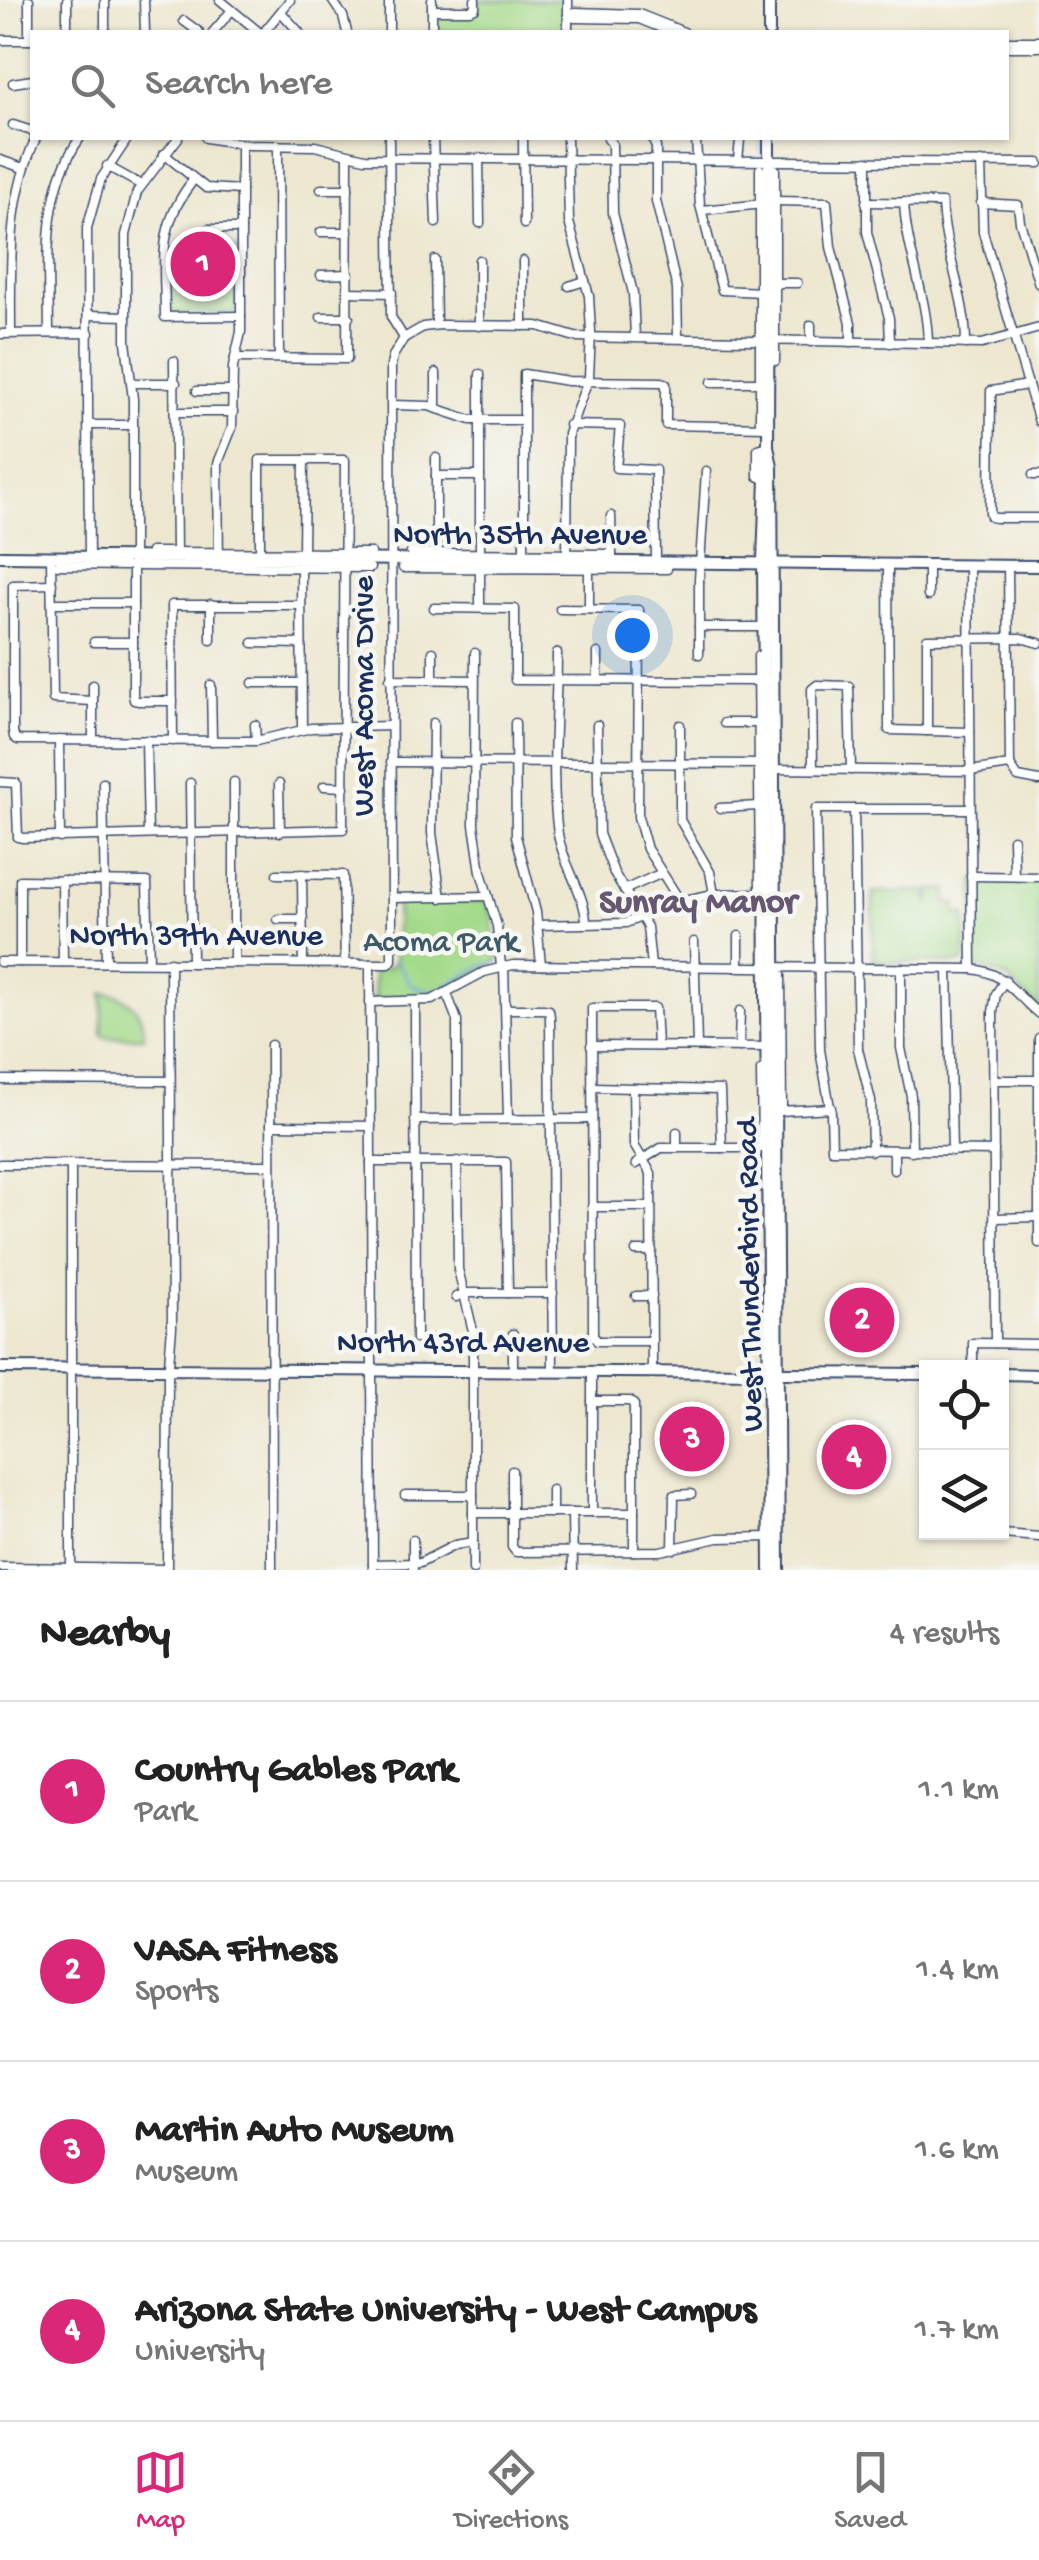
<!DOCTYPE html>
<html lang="en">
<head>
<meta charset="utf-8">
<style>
	body { margin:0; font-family:"Gochi Hand",sans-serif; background:#f2f2f2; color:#222 }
	.controls { position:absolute; right:30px; bottom:30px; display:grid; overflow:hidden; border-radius:0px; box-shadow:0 2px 8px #0004 }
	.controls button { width:90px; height:90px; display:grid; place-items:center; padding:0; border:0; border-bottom:2px solid #e0e0e0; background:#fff; color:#222; font:50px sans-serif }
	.you { position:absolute; left:632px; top:635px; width:35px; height:35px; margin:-25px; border:8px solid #fff; border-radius:50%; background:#1a73e8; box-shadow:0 0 0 15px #1a73e833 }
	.badge { display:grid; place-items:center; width:65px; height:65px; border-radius:50%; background:#db2777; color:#fff; font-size:32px; font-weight:700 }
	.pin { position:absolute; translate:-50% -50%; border:5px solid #fff; box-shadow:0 2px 10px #0006 }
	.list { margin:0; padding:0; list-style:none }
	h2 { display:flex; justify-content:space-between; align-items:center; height:130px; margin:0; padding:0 40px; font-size:42px }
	h2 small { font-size:32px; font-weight:400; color:#767676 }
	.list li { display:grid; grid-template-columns:65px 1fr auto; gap:30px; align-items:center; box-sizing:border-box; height:180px; padding:0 40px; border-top:2px solid #e0e0e0 }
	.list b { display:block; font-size:38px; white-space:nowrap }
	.list p { margin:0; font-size:32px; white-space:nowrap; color:#767676 }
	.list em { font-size:32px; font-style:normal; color:#767676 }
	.icon { flex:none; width:55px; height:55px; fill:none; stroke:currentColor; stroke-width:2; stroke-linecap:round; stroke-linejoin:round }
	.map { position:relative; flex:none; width:1039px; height:1570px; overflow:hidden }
	.search { position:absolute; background:#fff; box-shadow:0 2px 8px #0004; left:30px; right:30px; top:30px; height:110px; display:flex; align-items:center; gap:25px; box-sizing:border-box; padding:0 35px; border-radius:0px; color:#767676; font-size:38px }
	.sheet { height:850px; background:#fff }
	nav { display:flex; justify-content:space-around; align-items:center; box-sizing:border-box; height:140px; border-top:2px solid #e0e0e0; background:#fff; font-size:28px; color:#767676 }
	nav a { display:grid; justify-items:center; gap:5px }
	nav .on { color:#db2777 }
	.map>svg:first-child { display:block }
</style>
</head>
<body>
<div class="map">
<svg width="1039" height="1570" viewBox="0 0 1039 1570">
	<rect width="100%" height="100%" fill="#f6f6f2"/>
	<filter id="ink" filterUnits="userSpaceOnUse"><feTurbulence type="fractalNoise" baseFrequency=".01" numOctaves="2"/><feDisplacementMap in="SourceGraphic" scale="20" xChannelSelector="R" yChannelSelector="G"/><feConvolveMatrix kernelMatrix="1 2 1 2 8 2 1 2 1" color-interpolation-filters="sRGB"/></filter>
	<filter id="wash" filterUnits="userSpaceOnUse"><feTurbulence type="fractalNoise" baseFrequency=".0048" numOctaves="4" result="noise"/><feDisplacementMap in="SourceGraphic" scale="40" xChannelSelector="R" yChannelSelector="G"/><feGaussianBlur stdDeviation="2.25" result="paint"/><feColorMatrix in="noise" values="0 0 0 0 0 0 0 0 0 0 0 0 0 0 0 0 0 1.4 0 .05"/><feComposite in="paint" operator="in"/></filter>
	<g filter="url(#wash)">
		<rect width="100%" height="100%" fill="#ede7cf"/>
		<!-- green -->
		<g fill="#a4da8b" stroke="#608474" stroke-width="2.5">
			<path d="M478 0H566V32H435L436 13H473L478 9Z"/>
			<path d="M168 248H238L236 313H170Z"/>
			<path d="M974 880H1039V1010L1006 977 975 966Z"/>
			<path d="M931 890H947V903L956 904 957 914 966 915V958L961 963 873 962V892L927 891 928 903H930Z"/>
			<path d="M397 901H487L492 917 498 962 432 997 375 999 373 970 392 966 395 961Z"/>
			<path d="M103 993C129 994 144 1012 144 1037H105L102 1034Z"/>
		</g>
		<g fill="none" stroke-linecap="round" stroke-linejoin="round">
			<!-- stream -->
			<g stroke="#77a7e1" stroke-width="2.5">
				<path d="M761 138V154"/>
				<path d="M396 961 412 986 435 992 482 965 497 963"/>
			</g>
		</g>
	</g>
	<g filter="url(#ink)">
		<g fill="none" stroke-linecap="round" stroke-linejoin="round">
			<defs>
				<g id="minor">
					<path d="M29 0V40"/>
					<path d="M67 0V32"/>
					<path d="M144 0 145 32"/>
					<path d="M220 0 259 32"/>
					<path d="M332 0 343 16 347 32"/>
					<path d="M432 0V32"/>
					<path d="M568 0V32"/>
					<path d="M432 10H470L475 8V0"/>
					<path d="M281 12 299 32"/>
					<path d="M568 15 575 12 639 14 684 32"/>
					<path d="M568 15 574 18 639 19 671 32"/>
					<path d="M184 21 199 32"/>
					<path d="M105 32V0"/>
					<path d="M213 32 232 10"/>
					<path d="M264 32 290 0"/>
					<path d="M389 32V0"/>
					<path d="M0 40H32"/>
					<path d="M1006 41H1039"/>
					<path d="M1006 47H1039"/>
					<path d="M13 83 32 80"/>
					<path d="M13 125 32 131"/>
					<path d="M206 138 249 145 315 146 365 158 1039 163"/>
					<path d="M433 138 436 223"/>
					<path d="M523 138 524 224"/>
					<path d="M608 139 612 144 613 213 633 293 635 337"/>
					<path d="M652 139 656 147V201L677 289 678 338"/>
					<path d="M696 140 700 205 722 290 761 292"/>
					<path d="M278 145 279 358"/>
					<path d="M164 154 206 188 241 190"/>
					<path d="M479 158 480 223"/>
					<path d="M0 160 23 168"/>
					<path d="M738 160 740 140"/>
					<path d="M867 161V232L889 318 890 343"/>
					<path d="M981 162 983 232 1039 422"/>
					<path d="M107 166 141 185"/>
					<path d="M760 169V426"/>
					<path d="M775 169V361"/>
					<path d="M194 179C156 227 165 259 165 317L241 316"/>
					<path d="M321 189H348"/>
					<path d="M775 201 827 202 831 247 851 323V342"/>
					<path d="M866 202 942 203C944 252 966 295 966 344"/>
					<path d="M904 202C906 251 927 294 928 343"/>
					<path d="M981 203 1018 205 1020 222 1039 284"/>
					<path d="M702 210 764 204"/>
					<path d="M208 229H241"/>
					<path d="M321 232H348"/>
					<path d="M435 260 436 325"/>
					<path d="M479 260V326"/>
					<path d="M523 261V326"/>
					<path d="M321 275 349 274"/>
					<path d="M775 283H797"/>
					<path d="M569 286 585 281"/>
					<path d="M349 292 392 293"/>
					<path d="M89 315 126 316"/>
					<path d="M321 317H349"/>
					<path d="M811 325V342"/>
					<path d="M11 333C11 265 7 201 36 138"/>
					<path d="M49 333C49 268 40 194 80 138"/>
					<path d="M0 334 89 333"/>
					<path d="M404 338 423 327 440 325 538 326 575 337 982 344 1039 328"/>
					<path d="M235 358 347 359 348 156"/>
					<path d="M174 361 176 552"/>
					<path d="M436 373V408"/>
					<path d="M712 382H764"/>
					<path d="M132 383H176"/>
					<path d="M1028 385 991 391 990 513 991 517 996 518H1039"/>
					<path d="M197 391H233"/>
					<path d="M392 405 429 406 471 420H523"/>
					<path d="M176 412H233"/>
					<path d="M90 425H133"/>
					<path d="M569 425 620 426 616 468 655 470 656 562"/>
					<path d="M436 458V553"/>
					<path d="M1033 475H1039"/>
					<path d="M436 476H480"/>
					<path d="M764 479 758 476V449L768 446"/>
					<path d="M611 516 612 556"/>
					<path d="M151 552 371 553"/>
					<path d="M303 553 304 460"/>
					<path d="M411 553 612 554"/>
					<path d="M524 554V374L568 381 662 382 666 384V425L768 427"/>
					<path d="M51 557 53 699 93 701"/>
					<path d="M567 563 568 434 589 377 591 332 589 296 569 222 567 138"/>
					<path d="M888 564 889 730 970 732"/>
					<path d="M58 565 126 566"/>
					<path d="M89 565 87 228 101 179 128 138"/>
					<path d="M928 565V596"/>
					<path d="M139 566 370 568"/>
					<path d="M219 566 218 463 232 428 233 367 241 332V144"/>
					<path d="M969 566 972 969"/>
					<path d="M1008 566 1010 765"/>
					<path d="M301 567 302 729"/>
					<path d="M403 568 667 569"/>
					<path d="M52 584 13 585V731L14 737 18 740 256 741 311 728 391 726"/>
					<path d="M52 603H133"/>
					<path d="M211 604V640"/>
					<path d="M434 608 515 609V680L768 681"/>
					<path d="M480 608V374"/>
					<path d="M560 609 639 610 638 817 647 849 680 901 714 894 768 893"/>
					<path d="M589 609V568"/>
					<path d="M699 627H765"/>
					<path d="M94 642H133"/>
					<path d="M253 643 301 644"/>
					<path d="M475 653 474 825 481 872 497 926 501 966"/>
					<path d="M557 653C557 711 550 777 558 834 563 865 586 895 586 923"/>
					<path d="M699 654V579L706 471"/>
					<path d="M758 656 760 894"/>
					<path d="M390 679 474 680"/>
					<path d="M433 679V652"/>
					<path d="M598 680V653"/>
					<path d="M253 683H301"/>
					<path d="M93 685V740"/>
					<path d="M211 685 212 741"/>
					<path d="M173 701H139L134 700 133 695V399L126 342V235L137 192 178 138"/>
					<path d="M433 723 432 833 441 898"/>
					<path d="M515 723 516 836 536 912 541 965"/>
					<path d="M724 723H759"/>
					<path d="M255 725 256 741"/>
					<path d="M597 725 599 834 614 873 647 927 651 966"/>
					<path d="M680 725V820L710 872 714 894"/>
					<path d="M927 731V639L1021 638 1039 643"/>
					<path d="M59 740 60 838"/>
					<path d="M146 740 148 834"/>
					<path d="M173 741 172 605H301"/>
					<path d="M391 762 759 764 773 769 970 771 1010 765"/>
					<path d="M1010 765 1018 777 1039 781"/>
					<path d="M813 769 812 689 817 685 849 686 851 770"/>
					<path d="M0 782 16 783 18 837 23 838 343 829 345 460H260V552"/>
					<path d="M103 783 106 962"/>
					<path d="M190 783 192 963"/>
					<path d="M279 784 280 832"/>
					<path d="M324 786 344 787"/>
					<path d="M720 808 759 806"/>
					<path d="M854 809 858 1049 871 1101 872 1151"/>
					<path d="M970 809H816L820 1050 831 1113 832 1149 994 1151"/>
					<path d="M1013 839 1014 876"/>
					<path d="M277 874 343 875 345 964"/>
					<path d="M302 874 303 963"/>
					<path d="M971 876 1039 877"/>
					<path d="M62 880 63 962"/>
					<path d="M624 890 662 873"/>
					<path d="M393 898 488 896"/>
					<path d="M278 919H303"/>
					<path d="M539 925 626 923 641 917"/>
					<path d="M739 936V966"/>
					<path d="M694 942 697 1045"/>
					<path d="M0 962 389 964 392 960 391 366 393 356 404 338 391 317 389 138"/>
					<path d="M20 962V880L147 882 149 962"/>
					<path d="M234 963V782"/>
					<path d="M370 964 373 1570"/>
					<path d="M504 966 508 1119"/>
					<path d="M901 968V1048L911 1096 912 1151"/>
					<path d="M948 969 952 1151"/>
					<path d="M781 975 782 1111"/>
					<path d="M447 994 457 1020V1120"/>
					<path d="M370 1002 432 1000 484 972 513 965 972 969C1005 972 1015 995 1039 1014"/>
					<path d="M415 1002 416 1339 473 1340"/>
					<path d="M507 1009H543L549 1010 550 1017 553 1371"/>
					<path d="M271 1045 272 1570"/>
					<path d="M591 1046 781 1047"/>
					<path d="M739 1047 740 1011"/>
					<path d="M761 1070 762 1148"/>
					<path d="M0 1080 170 1081"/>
					<path d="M994 1080H1038"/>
					<path d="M592 1087 720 1090 722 1148"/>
					<path d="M633 1088 634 1145 651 1173 652 1371"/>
					<path d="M780 1111 831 1108"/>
					<path d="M415 1120 592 1119"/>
					<path d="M271 1125 371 1126"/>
					<path d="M677 1148V1132"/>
					<path d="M894 1151V1170"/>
					<path d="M457 1161 458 1269 473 1331V1570"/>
					<path d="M371 1162H506L508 1293"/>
					<path d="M0 1164 271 1165"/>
					<path d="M71 1164V1570"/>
					<path d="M636 1164 661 1148H770"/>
					<path d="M592 1207H651"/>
					<path d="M995 1218 1039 1217"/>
					<path d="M1039 1243V1038"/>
					<path d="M636 1251H652"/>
					<path d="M636 1296H652"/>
					<path d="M456 1297 467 1293H553"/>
					<path d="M652 1341H597L593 1335 592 1008H655L657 1045"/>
					<path d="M995 1343 993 1012 996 994 1005 980"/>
					<path d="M973 1368V1343L1039 1344"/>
					<path d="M513 1371V1334"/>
					<path d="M592 1371V1513"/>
					<path d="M592 1401H630L634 1405V1551"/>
					<path d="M512 1471V1547L516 1552 660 1551 718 1538 771 1537"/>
					<path d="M552 1490V1513"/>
					<path d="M405 1495H473"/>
					<path d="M473 1513H634"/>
					<path d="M572 1513 573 1570"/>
					<path d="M980 1532 1039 1537"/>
					<path d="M413 1540V1570"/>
					<path d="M673 1549 674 1495 691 1494"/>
					<path d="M373 1564 420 1563 455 1545 473 1542"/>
					<path d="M0 1567 167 1569"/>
					<path d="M167 1570 168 1376 172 1327 170 962"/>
				</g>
				<g id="major">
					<path d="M769 32V0"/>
					<path d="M769 138 768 446 772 467 779 1570"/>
					<path d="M767 452 763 561 770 1570"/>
					<path d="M0 556 1039 566"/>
					<path d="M0 1368 926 1374"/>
					<path d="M1002 1374 1039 1375"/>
				</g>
			</defs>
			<!-- minor casing -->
			<use href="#minor" stroke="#3a4b6f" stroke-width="11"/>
			<!-- major casing -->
			<use href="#major" stroke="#3a4b6f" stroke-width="14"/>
			<!-- minor -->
			<use href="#minor" stroke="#fff" stroke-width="8"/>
			<!-- major -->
			<use href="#major" stroke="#fff" stroke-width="10"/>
		</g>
	</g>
	<g text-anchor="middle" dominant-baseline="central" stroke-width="9" stroke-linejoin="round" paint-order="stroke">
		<!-- street labels -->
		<g font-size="32" fill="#1b2f5e" stroke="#f6f6f2">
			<text x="520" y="537">North 35th Avenue</text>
			<text transform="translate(366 696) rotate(-90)">West Acoma Drive</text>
			<text x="196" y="938">North 39th Avenue</text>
			<text transform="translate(752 1275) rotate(-91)">West Thunderbird Road</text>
			<text x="463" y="1345">North 43rd Avenue</text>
		</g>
		<!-- park labels -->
		<g font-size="32" fill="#3d5a69" stroke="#f6f6f2">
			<text x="441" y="944">Acoma Park</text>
		</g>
		<!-- neighbourhood labels -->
		<g font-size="35" font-weight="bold" fill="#665872" stroke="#f6f6f2">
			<text x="698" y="904">Sunray Manor</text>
		</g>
	</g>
</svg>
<div class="controls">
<button><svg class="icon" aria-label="locate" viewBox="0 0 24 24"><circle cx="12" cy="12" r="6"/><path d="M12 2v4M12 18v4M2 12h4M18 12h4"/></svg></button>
<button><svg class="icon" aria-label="layers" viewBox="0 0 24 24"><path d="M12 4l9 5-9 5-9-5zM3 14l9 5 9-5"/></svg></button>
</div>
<div class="you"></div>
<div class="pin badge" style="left:203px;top:264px">1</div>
<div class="pin badge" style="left:862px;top:1320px">2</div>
<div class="pin badge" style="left:692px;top:1439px">3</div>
<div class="pin badge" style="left:854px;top:1457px">4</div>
<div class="search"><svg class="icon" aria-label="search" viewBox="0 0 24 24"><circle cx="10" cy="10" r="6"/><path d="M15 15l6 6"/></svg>Search here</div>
</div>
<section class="sheet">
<h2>Nearby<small>4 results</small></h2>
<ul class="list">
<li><span class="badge">1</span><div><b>Country Gables Park</b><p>Park</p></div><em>1.1 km</em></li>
<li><span class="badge">2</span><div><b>VASA Fitness</b><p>Sports</p></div><em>1.4 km</em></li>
<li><span class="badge">3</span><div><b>Martin Auto Museum</b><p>Museum</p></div><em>1.6 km</em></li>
<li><span class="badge">4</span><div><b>Arizona State University - West Campus</b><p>University</p></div><em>1.7 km</em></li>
</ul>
</section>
<nav>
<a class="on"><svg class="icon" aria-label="map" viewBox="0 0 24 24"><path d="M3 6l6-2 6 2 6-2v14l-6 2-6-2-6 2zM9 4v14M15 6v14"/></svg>Map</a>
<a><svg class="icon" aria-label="directions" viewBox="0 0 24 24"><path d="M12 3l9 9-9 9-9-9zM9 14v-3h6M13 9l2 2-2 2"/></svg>Directions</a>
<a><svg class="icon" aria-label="saved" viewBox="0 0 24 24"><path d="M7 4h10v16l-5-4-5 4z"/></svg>Saved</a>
</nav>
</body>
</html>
